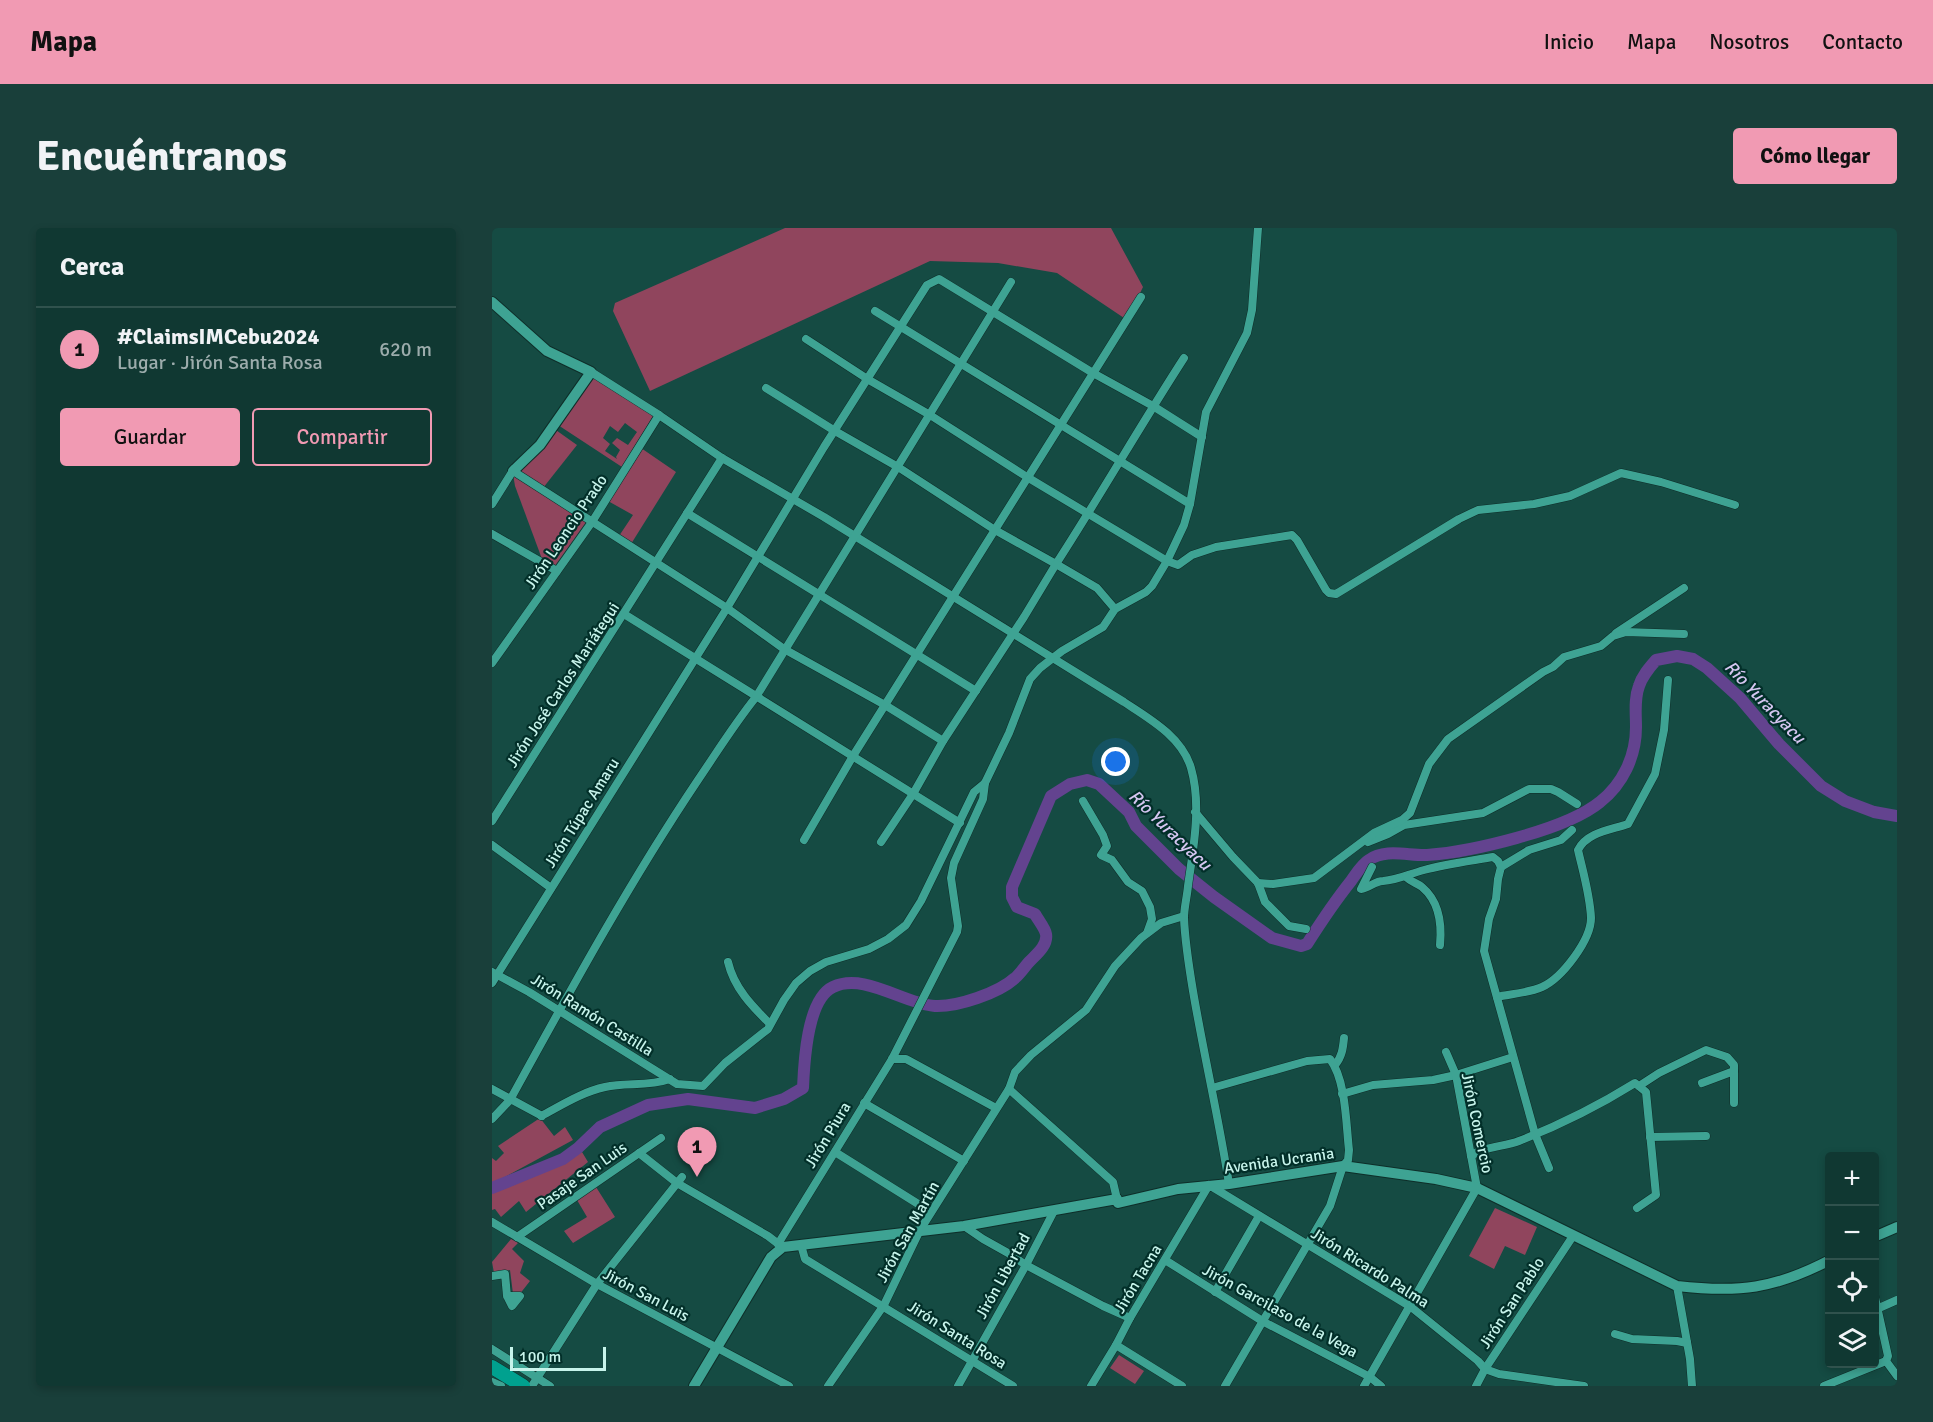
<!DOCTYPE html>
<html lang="es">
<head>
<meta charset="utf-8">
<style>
	body { margin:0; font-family:Signika,sans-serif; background:#193f3a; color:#f1f3f6 }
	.controls { position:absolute; right:18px; bottom:18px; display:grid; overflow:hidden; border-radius:6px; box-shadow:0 3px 9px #0003 }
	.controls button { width:54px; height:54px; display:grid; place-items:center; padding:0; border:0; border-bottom:2px solid #30524d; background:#103832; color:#f1f3f6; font:30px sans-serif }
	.scale { position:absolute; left:18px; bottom:15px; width:96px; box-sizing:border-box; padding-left:6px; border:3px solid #c7f4eb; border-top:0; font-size:16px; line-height:21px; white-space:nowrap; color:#c7f4eb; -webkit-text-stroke:4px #022f29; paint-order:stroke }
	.you { position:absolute; left:624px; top:534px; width:21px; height:21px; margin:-15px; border:4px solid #fff; border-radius:50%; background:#1a73e8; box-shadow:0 0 0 9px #1a73e833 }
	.badge { display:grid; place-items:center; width:39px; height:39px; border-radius:50%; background:#f19ab3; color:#111; font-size:20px; font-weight:700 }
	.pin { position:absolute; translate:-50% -50px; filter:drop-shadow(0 2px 3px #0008) }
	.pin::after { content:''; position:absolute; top:32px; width:21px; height:18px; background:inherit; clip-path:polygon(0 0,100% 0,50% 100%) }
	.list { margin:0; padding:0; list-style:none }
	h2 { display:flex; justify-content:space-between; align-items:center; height:78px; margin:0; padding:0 24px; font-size:26px }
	h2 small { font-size:20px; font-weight:400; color:#9cacac }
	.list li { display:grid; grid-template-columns:39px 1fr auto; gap:18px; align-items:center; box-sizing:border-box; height:84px; padding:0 24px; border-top:2px solid #30524d }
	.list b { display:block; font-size:22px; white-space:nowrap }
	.list p { margin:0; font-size:20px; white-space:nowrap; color:#9cacac }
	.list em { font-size:20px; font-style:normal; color:#9cacac }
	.actions { display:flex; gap:12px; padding:18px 24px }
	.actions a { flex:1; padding:14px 0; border:2px solid #f19ab3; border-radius:6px; text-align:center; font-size:21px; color:#f19ab3 }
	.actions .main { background:#f19ab3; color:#111 }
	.icon { flex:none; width:33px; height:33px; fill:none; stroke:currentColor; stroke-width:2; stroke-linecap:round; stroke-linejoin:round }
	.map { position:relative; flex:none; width:1405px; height:1158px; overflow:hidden; border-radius:6px }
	header { display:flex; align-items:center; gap:36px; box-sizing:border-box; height:84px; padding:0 30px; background:#f19ab3; color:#111 }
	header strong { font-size:28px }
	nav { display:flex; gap:33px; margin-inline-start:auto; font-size:21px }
	.intro { display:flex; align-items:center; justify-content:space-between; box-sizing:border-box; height:144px; padding:0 36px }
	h1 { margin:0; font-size:42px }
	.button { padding:15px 27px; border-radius:6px; background:#f19ab3; color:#111; font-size:21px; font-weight:700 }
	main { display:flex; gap:36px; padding:0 36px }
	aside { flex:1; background:#103832; border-radius:6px; box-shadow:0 3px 9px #0003 }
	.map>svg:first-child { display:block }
</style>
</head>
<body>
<header>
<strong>Mapa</strong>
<nav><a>Inicio</a><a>Mapa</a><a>Nosotros</a><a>Contacto</a></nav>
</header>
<div class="intro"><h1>Encuéntranos</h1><a class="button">Cómo llegar</a></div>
<main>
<aside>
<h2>Cerca<small></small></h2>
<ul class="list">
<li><span class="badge">1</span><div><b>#ClaimsIMCebu2024</b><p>Lugar · Jirón Santa Rosa</p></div><em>620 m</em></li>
</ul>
<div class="actions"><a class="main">Guardar</a><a>Compartir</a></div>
</aside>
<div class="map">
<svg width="1405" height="1158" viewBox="0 0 1405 1158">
	<rect width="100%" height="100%" fill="#154b43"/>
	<!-- green -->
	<g fill="#90455d" fill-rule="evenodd">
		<path d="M293 0H619L651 59 635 92 565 45 506 35 438 33 158 163 121 83 123 75Z"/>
		<path d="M99 147 161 188 130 239 66 197ZM133 195 145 204 136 217 125 210 120 215 128 222 124 229 125 231 113 223 118 216 111 210 118 198 126 204Z"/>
		<path d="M61 200 85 217 51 260 24 243Z"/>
		<path d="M149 220 184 244 139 316 127 308 141 287 116 273Z"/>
		<path d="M21 246 94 294 62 339 50 331 23 258Z"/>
		<path d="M48 890 62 908 73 899 81 912 0 956V930L4 933 12 925 6 918Z"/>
		<path d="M90 924 96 934 34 984 27 973 9 989 3 981 0 982V965Z"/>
		<path d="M104 959 123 989 81 1015 72 1003 95 989 85 972Z"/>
		<path d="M1003 980 1045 999 1033 1027 1013 1018 1002 1041 977 1028Z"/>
		<path d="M19 1011 26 1015 20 1021 32 1033 28 1045 38 1053 27 1067 21 1066 18 1042 2 1045 0 1034Z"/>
		<path d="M627 1127 652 1143 643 1156 618 1140Z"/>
	</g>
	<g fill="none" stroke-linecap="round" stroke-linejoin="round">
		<!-- river -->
		<path stroke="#63438f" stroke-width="12" d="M0 960 71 931 86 920 108 899 156 877 196 871 263 880 292 871 311 860C312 835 315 771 341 759 372 744 412 776 443 778 465 779 507 765 523 750 529 745 533 738 538 733 545 726 556 717 554 706 553 700 546 692 543 686L525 679 520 669V659L559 568 578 556 595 552 607 556 637 584 644 598 687 641 722 669 780 710 809 718 815 716C829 694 843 673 859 653 864 646 870 636 877 632 893 620 917 628 935 627 978 624 1074 602 1108 574 1131 556 1144 528 1144 499 1144 485 1142 471 1147 458 1150 448 1157 440 1164 432L1185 428 1201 431 1215 440 1248 470 1287 516 1329 558 1353 573 1382 584 1405 588"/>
		<defs>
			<g id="street">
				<path d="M383 83 698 276"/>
				<path d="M314 111 377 152 438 187 535 249 675 333 686 337 700 327 724 319 800 307 805 312 834 362 837 365 844 366 967 291 986 282 1042 276 1078 268 1129 245 1169 254 1243 277"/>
				<path d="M96 142 167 187 230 230 332 289 632 474C658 491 690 509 699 540 710 578 701 621 696 658 695 669 692 680 692 690 693 714 697 739 701 763 712 828 727 891 737 956"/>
				<path d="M274 160 343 203 406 239 503 302 564 336C608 268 648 198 692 130"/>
				<path d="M21 243 235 380 292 421 393 477 451 513"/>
				<path d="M0 276 22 241"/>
				<path d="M195 285 484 463"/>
				<path d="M0 306 65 343"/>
				<path d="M132 386 468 595"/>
				<path d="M1124 405 1192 360"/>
				<path d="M0 435 100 294 167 187"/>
				<path d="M591 573 611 607 615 618 609 627 620 632 636 654 650 663 658 679 660 691 655 705"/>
				<path d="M703 584 741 629 766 655 773 674 797 698 814 701"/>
				<path d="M0 593 230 230"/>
				<path d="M312 612 361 528 649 69"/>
				<path d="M389 614 421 566 451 513 532 389 564 336 605 360 623 381"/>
				<path d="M876 614 896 606 912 597 991 585 1037 561H1059L1066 564 1085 576"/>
				<path d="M0 617 59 660"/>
				<path d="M880 639 869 661C877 660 883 653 891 653 906 652 917 646 932 642 954 636 978 633 1001 629L1006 633 1009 639 1006 651 1004 671 997 691 992 723 1043 906 1057 940"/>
				<path d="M1009 639 1037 622 1069 612 1080 602"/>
				<path d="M914 649C919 654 925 655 930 659 948 674 950 696 948 717"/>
				<path d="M766 655 781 656 822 650 882 605 910 592 918 585 937 536 956 511 1051 444 1061 439 1072 429 1109 418 1121 408 1134 404 1192 406"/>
				<path d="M236 734C242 760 260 778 278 796"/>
				<path d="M0 744 37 764 185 856 211 858 233 835 276 801 292 772 304 755 318 743 334 734 377 721 396 711 414 697 429 673 482 564 493 555 517 505 538 451 548 440 570 423 611 399 623 381 654 364 660 358 675 333 692 297 698 276 714 184 755 105 760 82 766 0"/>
				<path d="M0 755 235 380 332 219 435 57 447 51 601 145 661 178 710 209"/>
				<path d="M1005 769C1019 766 1036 765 1050 759 1070 750 1099 712 1099 690 1098 667 1091 644 1086 622 1095 604 1119 602 1136 596L1163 546 1172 502 1176 452"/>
				<path d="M400 831H414L504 880"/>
				<path d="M843 837C850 829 851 820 852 810"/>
				<path d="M1242 843V875"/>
				<path d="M1147 858 1167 845 1214 822 1235 829 1242 837V843L1210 855"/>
				<path d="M720 860 815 833 838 831C854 852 854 896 857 922L856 932 851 938 838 978 733 1158"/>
				<path d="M0 861 50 888"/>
				<path d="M517 861 621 954 625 971"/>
				<path d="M850 866 881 857 941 852 964 847 1021 829"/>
				<path d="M372 875 472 933"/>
				<path d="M49 888C70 877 90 864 113 859 135 854 155 859 178 851"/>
				<path d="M0 891 18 872C78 763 137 655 206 552 225 524 243 495 264 469L519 54"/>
				<path d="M1158 909 1214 908"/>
				<path d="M343 924 439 984"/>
				<path d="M147 925 185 955 276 1008 289 1018"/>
				<path d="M979 928C993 918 1012 919 1027 913 1068 897 1106 878 1143 855L1154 864 1164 967 1145 980"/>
				<path d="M0 994 105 1056 297 1158"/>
				<path d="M472 998 491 1011 516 1025 534 1037 611 1078 638 1090"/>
				<path d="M25 1009 169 910"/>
				<path d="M286 1016 400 831 465 704 466 698 459 650 462 635 491 571 493 555"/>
				<path d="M309 1017 313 1031 521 1158"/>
				<path d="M673 1032 772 1094 878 1149 889 1158"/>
				<path d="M0 1048 13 1046 15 1068 20 1078 28 1068H15"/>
				<path d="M1185 1058 1198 1131 1200 1158"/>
				<path d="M723 1064 767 988"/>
				<path d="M1382 1065 1396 1128 1394 1133 1405 1148"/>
				<path d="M1387 1080 1405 1072"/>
				<path d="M1123 1106 1140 1111 1185 1113 1195 1115"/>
				<path d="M624 1117 690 1158"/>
				<path d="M0 1121 58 1158"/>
				<path d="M0 1154 9 1158"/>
				<path d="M40 1158 105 1056 190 949"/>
				<path d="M336 1158 392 1077 428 1002 517 861 523 844 539 827 594 782 623 738 649 710 669 695 692 688"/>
				<path d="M466 1158 534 1037 562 983"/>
				<path d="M599 1158 624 1117 638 1090 717 957 919 1079 986 1133 993 1141 1007 1146 1092 1158"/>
				<path d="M872 1158 985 960 964 847 954 824"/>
				<path d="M984 1158 993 1141 1081 1008"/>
				<path d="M1332 1158 1394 1133"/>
			</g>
			<g id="secondary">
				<path d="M0 74 55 123 99 144 48 217 21 243"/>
				<path d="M1382 1009 1405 999"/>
				<path d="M202 1158 279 1029 291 1019 472 998 625 971 626 975 686 961 737 956 851 938 944 951 985 960 1185 1058C1247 1065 1282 1061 1338 1032"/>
			</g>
			<path id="highway" d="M0 1139 31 1158"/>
		</defs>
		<!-- street casing -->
		<use href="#street" stroke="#0e2e29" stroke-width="9"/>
		<!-- secondary casing -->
		<use href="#secondary" stroke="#0e2e29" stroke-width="12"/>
		<!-- highway casing -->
		<use href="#highway" stroke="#0e2e29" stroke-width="15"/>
		<!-- street -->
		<use href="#street" stroke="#3ea393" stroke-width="8"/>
		<!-- secondary -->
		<use href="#secondary" stroke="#3ea393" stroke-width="10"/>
		<!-- highway -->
		<use href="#highway" stroke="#00a18f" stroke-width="14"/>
	</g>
	<g text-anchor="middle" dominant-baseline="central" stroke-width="4.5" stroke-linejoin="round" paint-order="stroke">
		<!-- street labels -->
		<g font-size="16" fill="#c7f4eb" stroke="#022f29">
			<text transform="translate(74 304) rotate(-56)">Jirón Leoncio Prado</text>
			<text transform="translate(71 457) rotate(-57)">Jirón José Carlos Mariátegui</text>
			<text transform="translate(90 585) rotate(-58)">Jirón Túpac Amaru</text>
			<text transform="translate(100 787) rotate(32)">Jirón Ramón Castilla</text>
			<text transform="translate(985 895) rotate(78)">Jirón Comercio</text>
			<text transform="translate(336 907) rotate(-59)">Jirón Piura</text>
			<text transform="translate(787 933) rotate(-8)">Avenida Ucrania</text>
			<text transform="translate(90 948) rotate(-35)">Pasaje San Luis</text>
			<text transform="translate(416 1004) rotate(-61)">Jirón San Martín</text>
			<text transform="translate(878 1040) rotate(32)">Jirón Ricardo Palma</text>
			<text transform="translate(511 1048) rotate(-61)">Jirón Libertad</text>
			<text transform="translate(646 1051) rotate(-59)">Jirón Tacna</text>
			<text transform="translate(154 1067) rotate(28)">Jirón San Luis</text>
			<text transform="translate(1020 1075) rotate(-57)">Jirón San Pablo</text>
			<text transform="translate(788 1083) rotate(29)">Jirón Garcilaso de la Vega</text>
			<text transform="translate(465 1107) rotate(32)">Jirón Santa Rosa</text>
		</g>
		<!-- water labels -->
		<g font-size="18" font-style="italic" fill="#d5c6f1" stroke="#022f29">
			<text transform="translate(1273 474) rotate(46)">Río Yuracyacu</text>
			<text transform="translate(678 602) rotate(44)">Río Yuracyacu</text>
		</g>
	</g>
</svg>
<div class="controls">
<button>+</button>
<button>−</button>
<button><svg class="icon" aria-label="locate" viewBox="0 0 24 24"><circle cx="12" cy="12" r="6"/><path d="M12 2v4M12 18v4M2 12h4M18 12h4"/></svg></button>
<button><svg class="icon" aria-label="layers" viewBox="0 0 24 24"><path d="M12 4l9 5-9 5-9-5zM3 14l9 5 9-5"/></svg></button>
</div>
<div class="scale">100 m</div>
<div class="you"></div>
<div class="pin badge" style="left:205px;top:949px">1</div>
</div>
</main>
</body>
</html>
